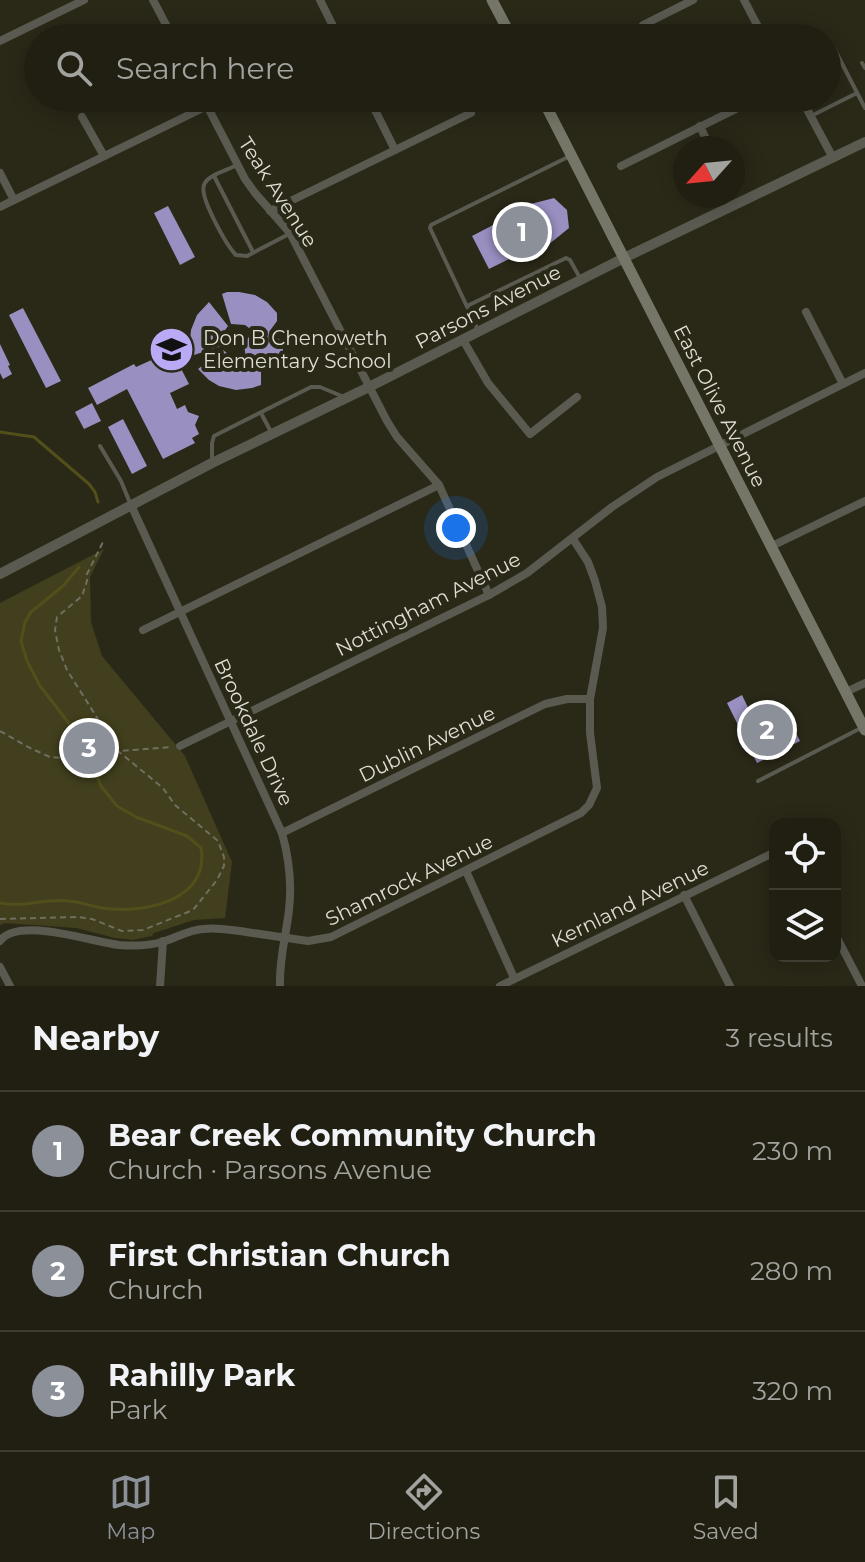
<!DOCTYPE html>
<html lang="en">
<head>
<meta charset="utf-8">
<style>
	body { margin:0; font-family:Montserrat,sans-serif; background:#28271b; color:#f1f3f6 }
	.controls { position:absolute; right:24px; bottom:24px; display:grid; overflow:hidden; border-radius:16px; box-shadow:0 4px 20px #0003 }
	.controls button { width:72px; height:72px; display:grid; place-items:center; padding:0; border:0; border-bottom:2px solid #3d3d32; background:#201f12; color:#f1f3f6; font:40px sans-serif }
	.compass { position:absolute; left:673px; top:136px; width:72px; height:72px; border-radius:50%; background:#201f12; box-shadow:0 4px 20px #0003; rotate:243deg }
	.you { position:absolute; left:456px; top:528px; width:28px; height:28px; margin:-20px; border:6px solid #fff; border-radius:50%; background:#1a73e8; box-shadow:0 0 0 12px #1a73e833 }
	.badge { display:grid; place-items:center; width:52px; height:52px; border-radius:50%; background:#8c9099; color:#fff; font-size:26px; font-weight:700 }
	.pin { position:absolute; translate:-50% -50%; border:4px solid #fff; box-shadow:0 2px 8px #0006 }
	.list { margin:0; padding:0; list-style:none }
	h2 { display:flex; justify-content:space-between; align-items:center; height:104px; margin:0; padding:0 32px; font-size:34px }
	h2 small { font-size:26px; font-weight:400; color:#a2a29f }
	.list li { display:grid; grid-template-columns:52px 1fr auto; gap:24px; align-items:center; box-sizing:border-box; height:120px; padding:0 32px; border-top:2px solid #3d3d32 }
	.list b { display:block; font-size:30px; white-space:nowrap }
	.list p { margin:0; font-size:26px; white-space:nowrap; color:#a2a29f }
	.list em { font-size:26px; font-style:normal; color:#a2a29f }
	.icon { flex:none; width:44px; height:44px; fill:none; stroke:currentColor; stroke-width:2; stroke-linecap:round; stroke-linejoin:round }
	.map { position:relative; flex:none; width:865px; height:986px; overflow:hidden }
	.search { position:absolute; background:#201f12; box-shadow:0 4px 20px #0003; left:24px; right:24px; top:24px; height:88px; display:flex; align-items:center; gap:20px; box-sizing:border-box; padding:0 28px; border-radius:44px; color:#a2a29f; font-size:30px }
	.sheet { height:464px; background:#201f12 }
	nav { display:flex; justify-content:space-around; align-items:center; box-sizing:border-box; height:112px; border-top:2px solid #3d3d32; background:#201f12; font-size:22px; color:#a2a29f }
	nav a { display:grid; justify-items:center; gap:4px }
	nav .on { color:#8c9099 }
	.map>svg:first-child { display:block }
</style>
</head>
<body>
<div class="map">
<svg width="865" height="986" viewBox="0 0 865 986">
	<rect width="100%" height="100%" fill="#2a2918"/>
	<!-- green -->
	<path fill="#413f1d" d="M104 549 90 577 91 622 102 656 185 756 232 862 225 918 194 920 154 933 152 936 133 940 115 938 76 928 5 923 0 925V603Z"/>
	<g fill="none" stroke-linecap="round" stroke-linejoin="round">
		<!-- stream -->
		<g stroke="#524f1b" stroke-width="3">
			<path d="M0 432 34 437 89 484 95 492 98 502"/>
			<path d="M0 903C23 908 46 898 69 901 83 902 97 909 112 909 151 912 209 898 201 848L187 836 136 817 117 806 101 786 92 763 68 722 40 686 27 661 21 641 25 622 31 612 64 585 79 567"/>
		</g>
	</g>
	<!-- building -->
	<g fill="#998fc0">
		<path d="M554 198 567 210 569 228 548 245 543 242 489 269 472 236 526 208 527 205Z"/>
		<path d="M168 206 195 257 180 265 154 213Z"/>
		<path d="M227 292H239L255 295 267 302 277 313V321L269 332 280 340 283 349V357L275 367 261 371V385L252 388 236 390 219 386 209 380 198 369 223 350 231 356 246 359 244 344 253 331 245 325 231 324 222 294Z"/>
		<path d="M209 302 228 326 221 336V346L191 356 190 342 191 330 197 315Z"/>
		<path d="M23 308 61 381 46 388 9 315Z"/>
		<path d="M0 344 10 365 8 366 12 374 3 379 0 373Z"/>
		<path d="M174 355 189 384 170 393 177 409 185 405 188 412 199 416 195 425 199 434 192 438 195 443 163 459 127 389 97 405 88 388 134 364 136 367 156 358 158 363Z"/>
		<path d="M92 403 101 421 84 429 75 412Z"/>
		<path d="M123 419 147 466 132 474 108 427Z"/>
		<path d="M742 695 757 726 785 712 800 741 757 763 727 703Z"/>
	</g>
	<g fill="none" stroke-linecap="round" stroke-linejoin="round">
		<!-- path -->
		<g stroke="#706f60" stroke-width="2" stroke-dasharray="6 4" stroke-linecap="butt">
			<path d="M0 731 30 748 50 757 79 759 118 751 171 747"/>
			<path d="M0 919 78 917 92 919 122 931 143 930 193 910 217 880 224 866V857L218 841 175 805 163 788 118 751 67 670 59 650 55 630 57 617 82 596 87 581V574L104 540"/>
		</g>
		<!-- service -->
		<g stroke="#5a5a51" stroke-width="4">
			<path d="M827 39 834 48 865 108"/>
			<path d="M862 63 865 68"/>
			<path d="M811 116 857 93"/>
			<path d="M237 165C228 170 207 175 204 185 199 197 227 246 236 255L247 256 289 234"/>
			<path d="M214 176 253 252"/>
			<path d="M467 306 566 258 570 260 580 278"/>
			<path d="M478 330 430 228 431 225 570 156"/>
			<path d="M261 413 271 432"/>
			<path d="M100 446 121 481 130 503"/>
			<path d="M212 459V443L214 436 311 387H320L344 397"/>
			<path d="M758 781 861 728"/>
		</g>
		<!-- minor -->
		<g stroke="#5a5a51" stroke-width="8">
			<path d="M153 0 173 38"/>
			<path d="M320 0 339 38"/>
			<path d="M744 0 764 38"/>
			<path d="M643 25 693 0"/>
			<path d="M0 41 84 0"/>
			<path d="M203 98 245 179 255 193 290 233 387 421 397 437 439 485 489 595"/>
			<path d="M369 98 395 150"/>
			<path d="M801 98 833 158"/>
			<path d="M82 117 104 156"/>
			<path d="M700 126 710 148"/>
			<path d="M621 166 758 98"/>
			<path d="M0 173 14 200"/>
			<path d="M0 207 207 106"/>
			<path d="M270 211 471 113"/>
			<path d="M806 312 843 384"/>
			<path d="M463 340 488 383 530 434 577 397"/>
			<path d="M131 505 282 833C289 858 292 884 289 910 286 936 279 959 280 986"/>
			<path d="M772 546 865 501"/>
			<path d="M143 630 439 485"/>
			<path d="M846 692 865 683"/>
			<path d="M180 746 489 595 527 573 612 507 657 477 865 373"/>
			<path d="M282 833 545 704 567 699H590"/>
			<path d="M466 871 514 978"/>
			<path d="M684 895 730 986"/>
			<path d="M835 934 862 986"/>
			<path d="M0 941C18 916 92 942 119 945 133 946 148 946 162 942 176 938 188 930 203 929 217 927 232 930 246 932 267 935 287 938 308 941L331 937 581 813 589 805 597 788 590 733V699L603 628 602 607 595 581 588 562 573 539"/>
			<path d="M0 967 10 986"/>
			<path d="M160 986 163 941"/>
			<path d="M500 986 775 852"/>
		</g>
		<!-- tertiary -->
		<path stroke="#5a5a51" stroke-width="10" d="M0 574 212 463 369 387 624 258 865 142"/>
		<!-- secondary -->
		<g stroke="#767668" stroke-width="11">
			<path d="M492 0 512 38"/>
			<path d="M542 98 865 730"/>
		</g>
	</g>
	<!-- icons -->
	<defs>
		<symbol id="school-disc" viewBox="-11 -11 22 22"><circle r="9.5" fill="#baaaf6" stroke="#2a2918"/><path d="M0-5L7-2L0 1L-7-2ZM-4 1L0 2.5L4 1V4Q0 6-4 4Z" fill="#111"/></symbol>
	</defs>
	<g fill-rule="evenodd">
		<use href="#school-disc" x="146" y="324" width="51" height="51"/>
	</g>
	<g text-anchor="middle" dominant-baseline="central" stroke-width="8" stroke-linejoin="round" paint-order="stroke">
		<!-- street labels -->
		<g font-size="20" fill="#dfded3" stroke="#2a2918">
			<text transform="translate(278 192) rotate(57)">Teak Avenue</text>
			<text transform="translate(488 307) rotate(-27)">Parsons Avenue</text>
			<text transform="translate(720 406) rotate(63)">East Olive Avenue</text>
			<text transform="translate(428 604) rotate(-27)">Nottingham Avenue</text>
			<text transform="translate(254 732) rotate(65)">Brookdale Drive</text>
			<text transform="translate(427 744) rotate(-26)">Dublin Avenue</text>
			<text transform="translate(409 880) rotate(-26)">Shamrock Avenue</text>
			<text transform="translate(630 904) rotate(-26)">Kernland Avenue</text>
		</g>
		<!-- poi labels -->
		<g font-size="20" fill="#dfded3" stroke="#2a2918" text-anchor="start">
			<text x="203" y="338">Don B Chenoweth<tspan x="203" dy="23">Elementary School</tspan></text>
		</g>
	</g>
</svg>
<div class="controls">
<button><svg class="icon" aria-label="locate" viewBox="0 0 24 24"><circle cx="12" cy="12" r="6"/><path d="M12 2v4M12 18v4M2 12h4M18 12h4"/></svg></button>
<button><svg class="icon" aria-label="layers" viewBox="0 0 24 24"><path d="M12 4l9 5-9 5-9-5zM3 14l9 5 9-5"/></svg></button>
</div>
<svg class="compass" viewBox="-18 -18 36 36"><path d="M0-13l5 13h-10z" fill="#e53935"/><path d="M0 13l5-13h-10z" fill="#a2a29f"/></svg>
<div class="you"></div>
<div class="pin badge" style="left:522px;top:232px">1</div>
<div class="pin badge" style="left:767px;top:730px">2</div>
<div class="pin badge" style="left:89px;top:748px">3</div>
<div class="search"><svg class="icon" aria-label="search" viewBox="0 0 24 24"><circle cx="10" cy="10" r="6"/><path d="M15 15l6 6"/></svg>Search here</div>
</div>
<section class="sheet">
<h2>Nearby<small>3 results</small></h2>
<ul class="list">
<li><span class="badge">1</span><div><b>Bear Creek Community Church</b><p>Church · Parsons Avenue</p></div><em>230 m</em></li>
<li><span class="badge">2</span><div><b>First Christian Church</b><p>Church</p></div><em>280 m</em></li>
<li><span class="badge">3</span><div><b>Rahilly Park</b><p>Park</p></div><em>320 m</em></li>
</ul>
</section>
<nav>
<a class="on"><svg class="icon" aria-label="map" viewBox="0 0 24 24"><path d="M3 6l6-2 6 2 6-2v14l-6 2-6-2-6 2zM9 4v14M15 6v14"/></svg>Map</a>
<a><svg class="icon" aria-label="directions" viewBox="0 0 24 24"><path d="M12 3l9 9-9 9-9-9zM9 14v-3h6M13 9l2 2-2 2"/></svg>Directions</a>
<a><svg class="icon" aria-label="saved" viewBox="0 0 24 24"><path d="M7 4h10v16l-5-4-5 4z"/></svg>Saved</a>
</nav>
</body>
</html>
